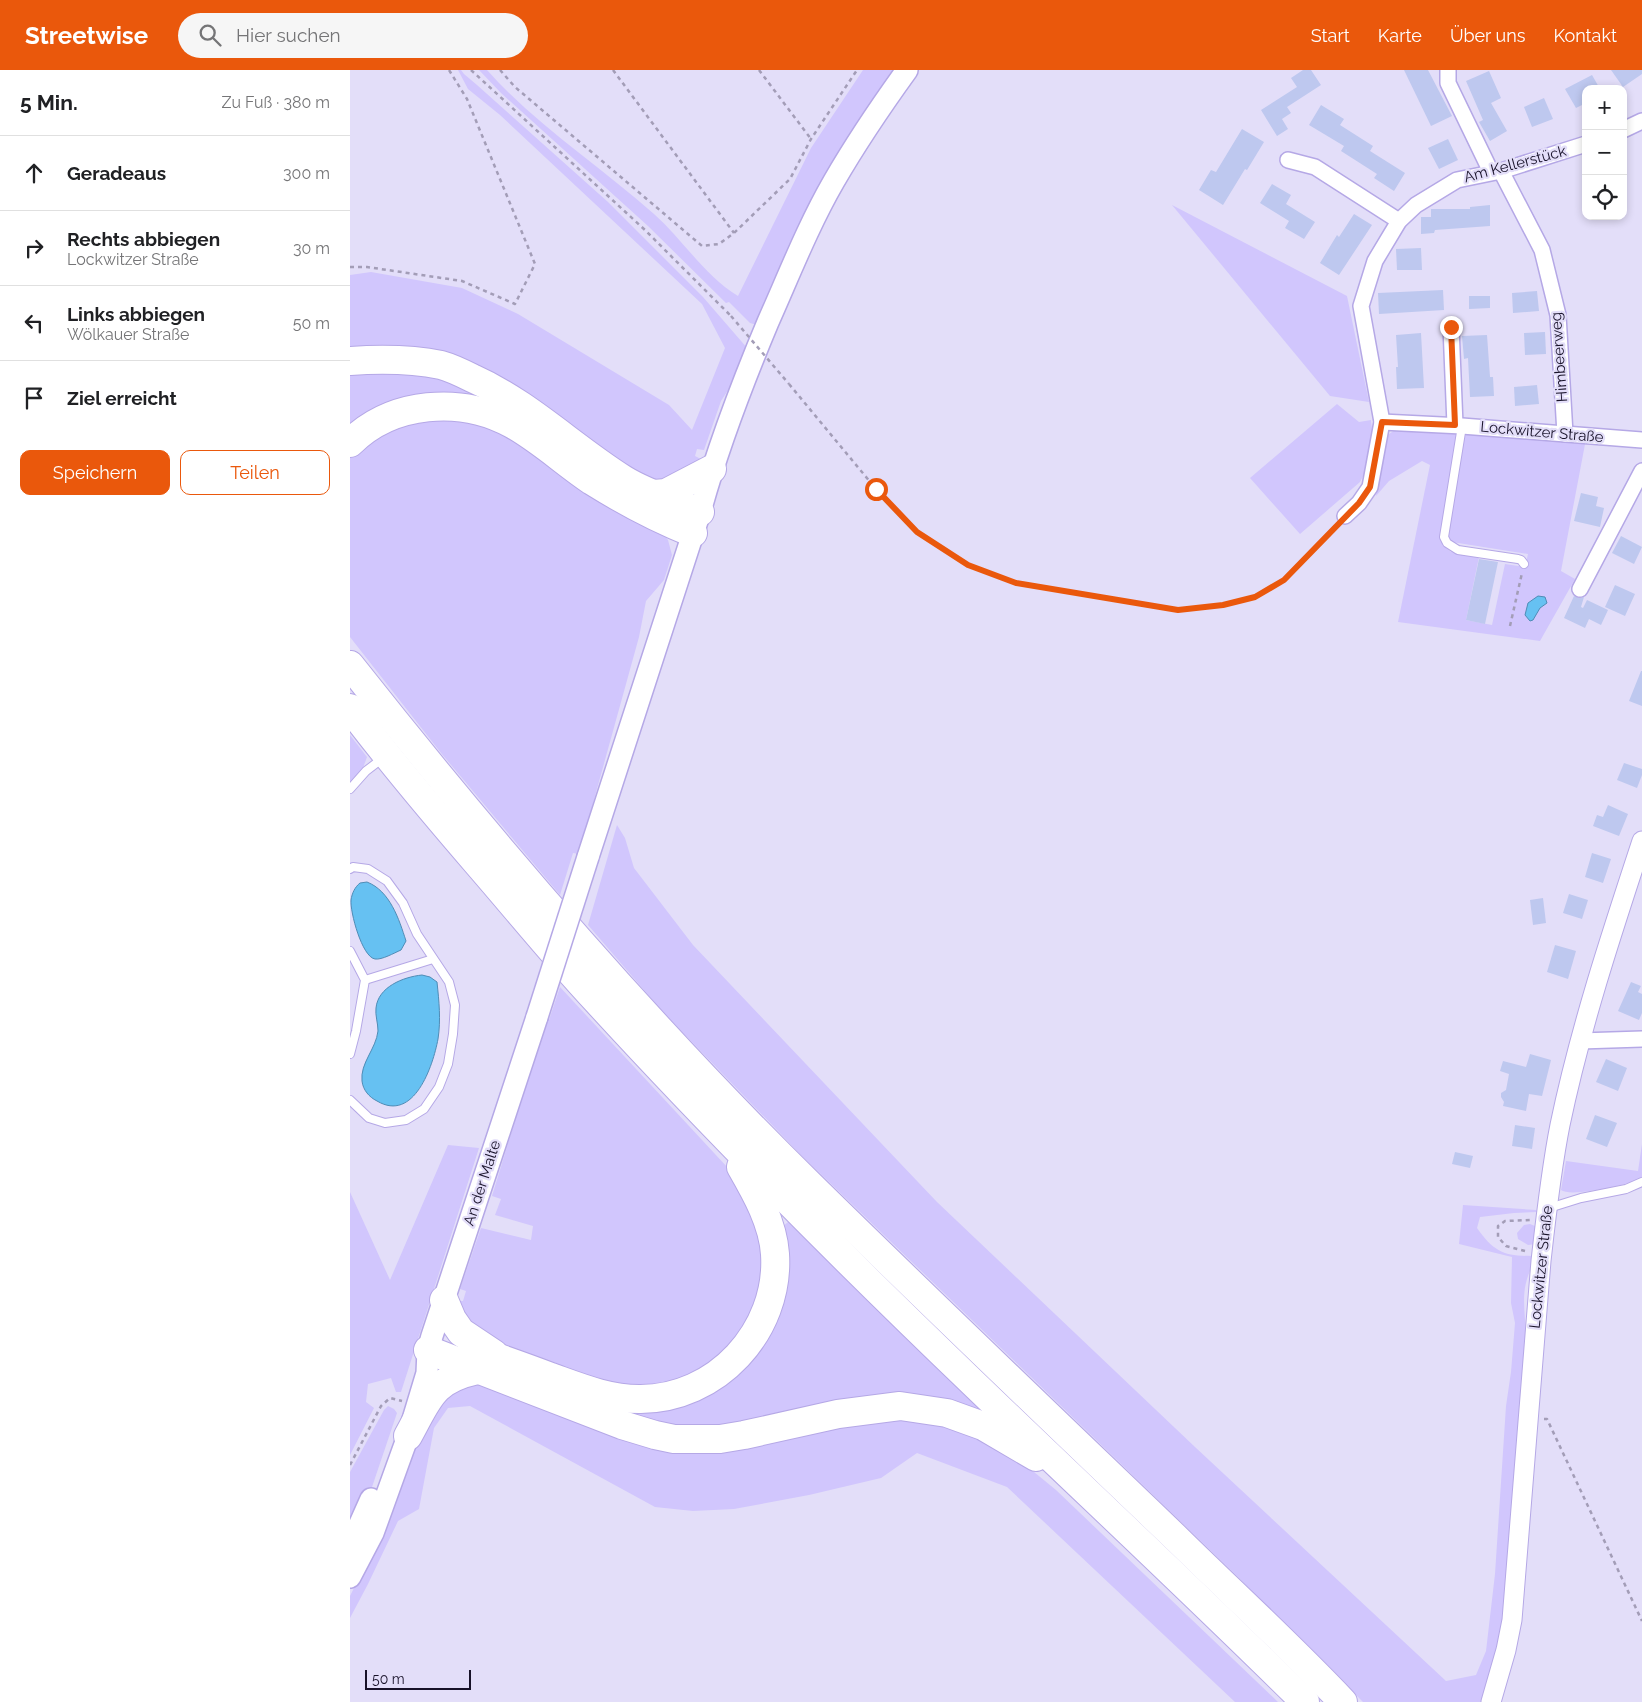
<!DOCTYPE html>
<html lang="de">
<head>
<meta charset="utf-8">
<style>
	body { margin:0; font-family:Raleway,sans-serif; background:#f6f6f6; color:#202124 }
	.controls { position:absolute; right:15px; top:15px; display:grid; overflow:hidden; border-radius:10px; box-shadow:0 2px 8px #0003 }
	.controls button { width:45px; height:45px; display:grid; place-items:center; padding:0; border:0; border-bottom:1px solid #e0e0e0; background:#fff; color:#202124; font:25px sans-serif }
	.scale { position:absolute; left:15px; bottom:12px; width:106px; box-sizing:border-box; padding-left:5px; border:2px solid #181229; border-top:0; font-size:14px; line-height:18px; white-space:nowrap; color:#181229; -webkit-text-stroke:4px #e3def9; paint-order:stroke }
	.stop { position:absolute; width:15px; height:15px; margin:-11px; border:4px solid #ea580c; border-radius:50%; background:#fff }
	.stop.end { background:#ea580c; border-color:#fff; box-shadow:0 1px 5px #0008 }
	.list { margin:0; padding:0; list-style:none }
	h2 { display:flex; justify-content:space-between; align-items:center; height:65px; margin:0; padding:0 20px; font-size:21px }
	h2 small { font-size:16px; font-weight:400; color:#757577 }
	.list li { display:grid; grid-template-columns:32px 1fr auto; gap:15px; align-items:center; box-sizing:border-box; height:75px; padding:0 20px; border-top:1px solid #e0e0e0 }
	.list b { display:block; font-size:19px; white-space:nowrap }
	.list p { margin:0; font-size:16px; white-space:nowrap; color:#757577 }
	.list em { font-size:16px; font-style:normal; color:#757577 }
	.actions { display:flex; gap:10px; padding:15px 20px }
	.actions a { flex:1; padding:11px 0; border:1px solid #ea580c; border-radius:10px; text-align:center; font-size:18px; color:#ea580c }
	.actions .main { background:#ea580c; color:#fff }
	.icon { flex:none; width:28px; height:28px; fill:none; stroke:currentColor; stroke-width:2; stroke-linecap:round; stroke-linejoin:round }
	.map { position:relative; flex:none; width:1292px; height:1632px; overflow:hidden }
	header { display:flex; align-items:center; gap:30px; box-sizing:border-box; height:70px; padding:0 25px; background:#ea580c; color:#fff }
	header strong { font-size:24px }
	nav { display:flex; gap:28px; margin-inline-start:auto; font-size:18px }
	.search { width:350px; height:45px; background:#f6f6f6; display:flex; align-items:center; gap:12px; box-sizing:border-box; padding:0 18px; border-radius:28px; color:#757577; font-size:19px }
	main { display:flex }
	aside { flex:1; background:#fff }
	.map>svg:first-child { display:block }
</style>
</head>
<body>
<header>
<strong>Streetwise</strong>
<div class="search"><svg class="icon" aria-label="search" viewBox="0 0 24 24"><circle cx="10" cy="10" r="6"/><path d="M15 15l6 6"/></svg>Hier suchen</div>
<nav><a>Start</a><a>Karte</a><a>Über uns</a><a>Kontakt</a></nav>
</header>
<main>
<aside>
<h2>5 Min.<small>Zu Fuß · 380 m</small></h2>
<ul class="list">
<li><svg class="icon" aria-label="ahead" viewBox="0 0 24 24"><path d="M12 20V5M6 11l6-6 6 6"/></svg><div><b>Geradeaus</b></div><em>300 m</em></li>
<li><svg class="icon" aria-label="right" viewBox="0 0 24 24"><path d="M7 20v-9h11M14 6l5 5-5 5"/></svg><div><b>Rechts abbiegen</b><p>Lockwitzer Straße</p></div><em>30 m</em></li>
<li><svg class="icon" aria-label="left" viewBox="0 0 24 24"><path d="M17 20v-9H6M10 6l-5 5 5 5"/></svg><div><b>Links abbiegen</b><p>Wölkauer Straße</p></div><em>50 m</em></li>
<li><svg class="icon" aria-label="arrive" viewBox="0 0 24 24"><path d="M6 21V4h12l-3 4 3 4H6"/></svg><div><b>Ziel erreicht</b></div></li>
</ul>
<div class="actions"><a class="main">Speichern</a><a>Teilen</a></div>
</aside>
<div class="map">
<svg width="1292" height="1632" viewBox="0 0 1292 1632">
	<rect width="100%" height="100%" fill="#e3def9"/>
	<!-- green -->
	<g fill="#d1c6fd">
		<path d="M108 0H111L114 4 127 15 258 132 353 227 398 279 384 311 371 331 354 380 347 379 345 386 351 389 340 402 327 411 294 413 162 320 0 284V205L21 202 112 218 168 244 319 335 342 360 375 278 352 234 150 45 118 19Z"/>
		<path d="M129 0H137C186 55 249 95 304 144 333 170 355 206 388 226L461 78 513 0H548L407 255 400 253 379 232 376 233 298 156 151 23Z"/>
		<path d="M822 135 997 226 1019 332 980 326Z"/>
		<path d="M0 298 88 302 148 338 0 361Z"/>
		<path d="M987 334 1009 352 1021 350C1024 369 1020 395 1010 412L950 464 900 408Z"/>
		<path d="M79 346 142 354 311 461 318 470 322 485 314 510 296 531 289 567 229 784 223 783 210 825 91 683 0 567V384L21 366Z"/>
		<path d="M1048 358 1108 361 1092 464V475L1101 482 1129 487 1116 550 1142 555 1155 494 1175 497 1178 484 1102 472 1096 465 1112 371 1116 365 1122 362 1236 369 1211 501 1225 509 1190 571 1048 552 1080 395 1072 391 1039 411 1026 426 1036 366Z"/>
		<path d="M0 665 17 687 13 698 0 713Z"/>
		<path d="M267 755 275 768 284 798 343 875 587 1132 845 1377 1096 1611 1126 1605 1136 1581 1145 1504 1156 1336 1161 1302 1165 1253 1161 1233 1162 1187 1109 1174 1113 1135 1186 1140 1187 1142 1164 1143 1130 1147 1127 1158C1144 1182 1154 1186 1182 1186 1184 1194 1179 1202 1177 1209 1171 1228 1176 1249 1176 1268L1157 1524 1150 1570 1132 1632H1013L887 1506 450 1084 312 941 238 855Z"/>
		<path d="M210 917 378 1098 412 1162 411 1234 374 1289 327 1316 268 1321 119 1261 107 1231H113L116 1221 110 1219 131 1158 181 1170 183 1156 145 1145 151 1129 142 1126 196 949 199 950Z"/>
		<path d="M1292 1074V1109C1279 1114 1221 1128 1211 1120L1216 1091 1288 1101Z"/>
		<path d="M98 1075 129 1078 51 1322H46L41 1308 18 1314 16 1332 24 1338 0 1385V1122L40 1210Z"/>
		<path d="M438 1152 637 1346 454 1344 326 1362 233 1328 383 1305 430 1159Z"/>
		<path d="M1180 1154 1185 1156 1187 1160 1186 1174 1178 1175 1168 1169 1167 1163 1174 1155Z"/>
		<path d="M126 1308 270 1360 570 1345 651 1375 706 1420 928 1632H885L657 1417 567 1383 531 1408 459 1425 384 1439 343 1441 305 1437 120 1336 98 1338 84 1358 69 1439 48 1451 18 1514 0 1548V1526L27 1472 81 1333Z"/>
		<path d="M38 1336 44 1339 47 1343 21 1420 0 1470V1402L34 1340Z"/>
	</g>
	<!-- water -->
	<g fill="#66c1f2" stroke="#4f8cb6">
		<path d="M1188 526 1195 527 1197 533 1190 538 1183 550 1180 551 1175 545 1178 533Z"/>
		<path d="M17 812C40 821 49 849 56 871L51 880C44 883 32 890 25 889 12 887 0 842 1 830 2 823 5 817 10 813Z"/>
		<path d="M72 905 80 907 87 912C89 931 91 950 88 969 83 996 64 1053 27 1031 19 1027 13 1020 12 1011 10 993 26 979 28 961 28 953 25 945 26 938 28 917 53 907 72 905Z"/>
	</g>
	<!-- building -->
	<g fill="#bec8ef">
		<path d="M953 0H961L971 15 937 37 941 43 932 49 938 59 927 66 911 40 947 17 941 8Z"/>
		<path d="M1054 0H1078L1102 46 1081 56Z"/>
		<path d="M1261 0H1292V4L1273 17Z"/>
		<path d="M1139 1 1151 28 1141 33 1157 61 1140 71 1129 52 1133 50 1116 11Z"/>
		<path d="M1242 5 1250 19H1236V33L1226 38 1215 19Z"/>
		<path d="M1194 28 1203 49 1182 57 1174 37Z"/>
		<path d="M971 35 994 49 990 55 1023 76 1020 81 1055 103 1044 121 1024 108 1027 104 991 81 994 76 959 55Z"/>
		<path d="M892 59 914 72 897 100 895 99 873 135 849 120 861 100 866 102Z"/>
		<path d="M1098 69 1108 90 1089 99 1078 78Z"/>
		<path d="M922 114 941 125 936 134 965 152 954 169 935 158 939 151 910 133Z"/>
		<path d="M1140 135V156L1085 160 1084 163 1071 164V147H1081V139H1120V137Z"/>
		<path d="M1004 144 1022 155 989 205 970 193 987 165 989 167Z"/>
		<path d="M1071 178 1072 200H1047L1046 179Z"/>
		<path d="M1093 220 1094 240 1029 244 1028 223Z"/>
		<path d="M1187 221 1189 241 1163 243 1162 223Z"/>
		<path d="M1119 226H1140V238L1119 239Z"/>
		<path d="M1195 262 1196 284 1175 285 1174 263Z"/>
		<path d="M1071 263 1074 318 1047 319 1046 297H1048L1046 265Z"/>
		<path d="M1137 265 1140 307H1143L1144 326 1120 327 1118 288 1114 289 1112 266Z"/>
		<path d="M1187 315 1189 334 1165 336 1164 317Z"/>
		<path d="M1231 423 1248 427 1246 436 1254 438 1250 457 1224 451Z"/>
		<path d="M1271 466 1292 477 1284 494 1262 483Z"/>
		<path d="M1129 489 1148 492 1135 554 1116 550Z"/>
		<path d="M1265 515 1285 524 1275 546 1255 537Z"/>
		<path d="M1224 526 1230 528 1234 527 1231 537 1233 538 1237 530 1258 540 1251 555 1239 549 1235 558 1214 548Z"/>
		<path d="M1291 601H1292V636L1279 631Z"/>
		<path d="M1274 693 1292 699V705L1287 718 1267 710Z"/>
		<path d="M1258 735 1278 744 1269 766 1243 756 1247 745 1253 747Z"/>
		<path d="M1242 783 1261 789 1253 813 1235 807Z"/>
		<path d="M1219 824 1238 830 1232 849 1213 843Z"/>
		<path d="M1193 828 1196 853 1183 855 1180 830Z"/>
		<path d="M1205 875 1226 881 1218 909 1197 902Z"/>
		<path d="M1281 912 1291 916 1288 922 1292 924V943L1289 950 1268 941Z"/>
		<path d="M1180 984 1201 990 1192 1026 1179 1024 1176 1041 1153 1036 1154 1032 1151 1027V1023L1156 1020 1159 1004 1150 1001 1153 991 1176 997Z"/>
		<path d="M1256 989 1277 998 1268 1021 1246 1012Z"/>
		<path d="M1245 1045 1267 1053 1257 1077 1236 1069Z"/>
		<path d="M1165 1055 1185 1058 1182 1079 1162 1076Z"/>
		<path d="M1105 1082 1123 1086 1120 1098 1102 1094Z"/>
	</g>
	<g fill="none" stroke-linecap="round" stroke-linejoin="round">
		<defs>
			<g id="service">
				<path d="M1112 356 1094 467 1097 473 1108 480 1168 489 1171 490 1174 494"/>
				<path d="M0 719 16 701 33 688"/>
				<path d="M0 799 3 797 18 799 37 811 53 833 67 864 99 912 105 935 103 964 98 994 89 1017 74 1039 56 1050 35 1053 19 1048 0 1030"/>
				<path d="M0 881 15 910 6 961 0 984"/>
				<path d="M15 910 83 889"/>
				<path d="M1199 1138 1231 1128 1276 1119 1292 1112"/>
			</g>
			<g id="minor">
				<path d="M1098 0V13L1141 102"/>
				<path d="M1273 60 1292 51"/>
				<path d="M938 90 965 97 1049 151"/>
				<path d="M1151 101 1192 180 1208 245 1215 364"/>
				<path d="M1101 257 1105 355"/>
				<path d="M1032 352 1112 356 1292 370"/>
				<path d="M995 446 1009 433 1020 417 1032 352 1011 236 1025 191 1049 151 1066 135 1107 110 1151 101 1236 74"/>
				<path d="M1230 519 1292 401"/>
				<path d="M1230 971 1292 969"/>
			</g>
			<path id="tertiary" d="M1141 1632 1156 1580 1162 1550 1191 1191C1196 1146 1201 1100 1210 1055 1230 959 1261 865 1292 771"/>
			<g id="secondary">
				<path d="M238 787 350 442C368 376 392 314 418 252 439 205 458 156 484 111 506 73 531 36 557 0"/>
				<path d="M0 1476 21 1429"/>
				<path d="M0 1507 23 1463 58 1366 77 1303 78 1280 82 1266 187 947"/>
			</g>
			<g id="motorway">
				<path d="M0 291C30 289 61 289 91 295 102 298 112 303 122 308 178 333 222 377 273 409 297 424 325 432 350 442"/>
				<path d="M0 373C42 331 111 326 162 354 191 370 215 393 242 411 274 431 308 449 343 463"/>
				<path d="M304 424 316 423 362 399"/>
				<path d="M0 595C143 776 294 952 459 1114 581 1234 705 1352 828 1470 883 1524 940 1576 993 1632"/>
				<path d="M0 638C41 692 84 743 128 794 167 839 205 886 246 930 366 1061 492 1187 620 1310 732 1418 845 1523 955 1632"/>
				<path d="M94 1230 102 1249 111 1262 144 1284"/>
				<path d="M123 1279C149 1288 175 1297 201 1307 229 1317 258 1329 289 1329 366 1330 430 1261 425 1184 423 1153 406 1123 391 1097"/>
				<path d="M78 1280 272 1355 305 1365 324 1369H370L394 1365 488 1344 550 1336 597 1343 633 1356 686 1387"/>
				<path d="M58 1366C79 1328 82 1310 127 1300"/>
			</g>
		</defs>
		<!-- service casing -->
		<use href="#service" stroke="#b5a8e6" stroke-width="10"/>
		<!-- minor casing -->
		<use href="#minor" stroke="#b5a8e6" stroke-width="18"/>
		<!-- tertiary casing -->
		<use href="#tertiary" stroke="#b5a8e6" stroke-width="21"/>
		<!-- secondary casing -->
		<use href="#secondary" stroke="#b5a8e6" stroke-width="24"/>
		<!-- motorway casing -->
		<use href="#motorway" stroke="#b5a8e6" stroke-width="30"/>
		<!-- path -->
		<g stroke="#a39db7" stroke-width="2.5" stroke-dasharray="4 4" stroke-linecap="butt">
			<path d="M121 0 295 160 381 246"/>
			<path d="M150 0 165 17 352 176 369 174 384 163 440 109 461 69 507 0"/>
			<path d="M263 0 384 163"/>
			<path d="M409 0 461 69"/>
			<path d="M0 197H17L112 211 165 234 185 194 117 29 99 0"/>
			<path d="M439 314 526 419 567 462 618 495 665 513 828 540 873 535 905 527 934 510 985 456"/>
			<path d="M1160 556 1172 503"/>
			<path d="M1175 1181 1156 1176 1148 1167V1156L1155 1151 1180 1150"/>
			<path d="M1194 1349H1197L1292 1551"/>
			<path d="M0 1395 31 1336 40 1328 52 1331"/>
		</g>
		<!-- service -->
		<use href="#service" stroke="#fff" stroke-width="8"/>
		<!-- minor -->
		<use href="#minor" stroke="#fff" stroke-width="15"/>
		<!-- tertiary -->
		<use href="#tertiary" stroke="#fff" stroke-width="19"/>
		<!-- secondary -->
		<use href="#secondary" stroke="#fff" stroke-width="21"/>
		<!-- motorway -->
		<use href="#motorway" stroke="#fff" stroke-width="28"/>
		<defs>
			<path id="secondary-bridge" d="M187 947 238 787"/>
		</defs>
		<!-- secondary-bridge casing -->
		<use href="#secondary-bridge" stroke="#b5a8e6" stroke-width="24" stroke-linecap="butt"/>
		<!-- path-bridge -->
		<path stroke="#a39db7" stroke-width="2.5" stroke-dasharray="4 4" stroke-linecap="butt" d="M381 246 439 314"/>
		<!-- secondary-bridge -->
		<use href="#secondary-bridge" stroke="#fff" stroke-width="21"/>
	</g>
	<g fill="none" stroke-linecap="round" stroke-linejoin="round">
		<!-- route -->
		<path stroke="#ea580c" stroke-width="6" d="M526 419 567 462 618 495 666 513 828 540 873 535 905 527 934 510 1009 433 1020 417 1032 352 1105 355 1101 257"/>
	</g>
	<g text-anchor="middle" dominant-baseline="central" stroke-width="4.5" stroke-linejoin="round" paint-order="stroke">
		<!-- street labels -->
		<g font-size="15" fill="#181229" stroke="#e3def9">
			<text transform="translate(1165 94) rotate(-15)">Am Kellerstück</text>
			<text transform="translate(1209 287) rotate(-94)">Himbeerweg</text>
			<text transform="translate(1192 362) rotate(5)">Lockwitzer Straße</text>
			<text transform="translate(132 1113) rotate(-72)">An der Malte</text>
			<text transform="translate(1191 1197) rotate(-84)">Lockwitzer Straße</text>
		</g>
	</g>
</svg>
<div class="controls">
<button>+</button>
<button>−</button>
<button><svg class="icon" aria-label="locate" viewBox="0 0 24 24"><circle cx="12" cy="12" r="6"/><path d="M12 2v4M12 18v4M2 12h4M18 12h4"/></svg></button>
</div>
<div class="scale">50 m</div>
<div class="stop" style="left:526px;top:419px"></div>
<div class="stop end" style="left:1101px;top:257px"></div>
</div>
</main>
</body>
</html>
